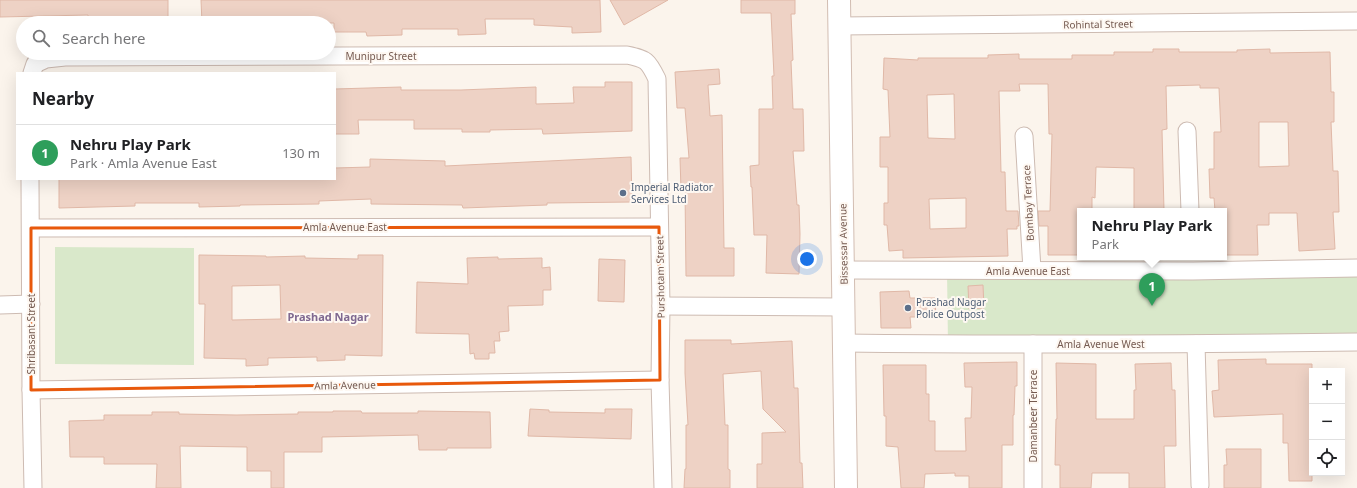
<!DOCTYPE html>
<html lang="en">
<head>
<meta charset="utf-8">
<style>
	body { margin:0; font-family:"Noto Sans",sans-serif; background:#f6f6f6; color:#202124 }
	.controls { position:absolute; right:12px; bottom:12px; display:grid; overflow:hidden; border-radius:0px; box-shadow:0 4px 16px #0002 }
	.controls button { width:36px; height:36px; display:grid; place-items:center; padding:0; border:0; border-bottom:1px solid #e0e0e0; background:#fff; color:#202124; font:20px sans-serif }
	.you { position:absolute; left:807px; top:259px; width:14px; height:14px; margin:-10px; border:3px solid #fff; border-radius:50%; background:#1a73e8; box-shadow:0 0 0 6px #1a73e833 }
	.badge { display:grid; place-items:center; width:26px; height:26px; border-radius:50%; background:#d96d5c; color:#fff; font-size:13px; font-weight:700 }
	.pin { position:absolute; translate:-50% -33px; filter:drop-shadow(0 1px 2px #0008) }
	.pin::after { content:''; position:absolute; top:21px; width:14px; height:12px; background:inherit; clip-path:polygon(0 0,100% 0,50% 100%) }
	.popup { position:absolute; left:1077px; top:208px; width:150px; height:52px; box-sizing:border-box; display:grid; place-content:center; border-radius:0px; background:#fff; filter:drop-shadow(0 1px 3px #0005); font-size:13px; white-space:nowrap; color:#757577 }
	.popup b { font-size:15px; color:#202124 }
	.popup::after { content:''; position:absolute; left:50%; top:100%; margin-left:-8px; border:8px solid transparent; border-top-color:#fff }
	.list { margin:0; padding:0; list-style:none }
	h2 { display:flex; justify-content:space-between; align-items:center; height:52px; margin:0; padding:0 16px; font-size:17px }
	h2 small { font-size:13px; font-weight:400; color:#757577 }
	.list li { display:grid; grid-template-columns:26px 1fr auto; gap:12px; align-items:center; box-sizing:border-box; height:56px; padding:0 16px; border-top:1px solid #e0e0e0 }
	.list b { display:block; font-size:15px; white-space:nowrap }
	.list p { margin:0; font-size:13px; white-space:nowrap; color:#757577 }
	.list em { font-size:13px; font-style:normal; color:#757577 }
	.icon { flex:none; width:22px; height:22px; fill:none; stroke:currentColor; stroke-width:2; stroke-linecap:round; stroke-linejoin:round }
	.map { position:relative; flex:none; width:1357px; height:488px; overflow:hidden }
	.search { position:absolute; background:#fff; box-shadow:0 4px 16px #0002; left:16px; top:16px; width:320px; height:44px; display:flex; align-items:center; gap:10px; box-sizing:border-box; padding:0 14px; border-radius:22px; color:#757577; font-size:15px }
	.panel { position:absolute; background:#fff; box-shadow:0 4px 16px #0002; left:16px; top:72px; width:320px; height:108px; border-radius:0px }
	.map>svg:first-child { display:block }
</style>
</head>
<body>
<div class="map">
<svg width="1357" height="488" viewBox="0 0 1357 488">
	<rect width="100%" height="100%" fill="#fbf4ec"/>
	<!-- green -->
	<g fill="#d9e8ca">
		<path d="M55 247 194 248V365L55 364Z"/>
		<path d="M1357 268V342L948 345 947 271Z"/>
	</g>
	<!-- building -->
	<g fill="#eed2c5" stroke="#e0b8a7" fill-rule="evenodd">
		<path d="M0 0H168V23H88V15L0 17Z"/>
		<path d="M201 0H600L601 32 572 33V27L534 25V19H485L486 34 458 35V29H402V35L367 36 366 32H334V23H202Z"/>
		<path d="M610 0H668L624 25Z"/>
		<path d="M741 0H795V14H791L793 60 791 61 793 109H803L804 151H793L797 205H799L800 234 799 274 766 273 767 235H754L752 187H751L750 166 759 165V109H773L772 76H774L771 13H741Z"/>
		<path d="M1153 49H1179V52H1237V50L1270 49V53L1330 52 1331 92H1334V122H1331L1333 171H1338L1339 212H1333L1335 249 1299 251 1297 213H1269V225H1257L1258 255H1224V211H1215L1214 198H1210L1209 169H1214V132H1221L1219 88H1200V85L1166 86 1167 129 1162 130 1164 211H1134V168L1096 167 1095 198 1092 197V211H1080V255H1048V226H1039L1038 211H1050L1052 134H1049L1048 84H1019L1020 91H999L1001 172H1005L1006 211H1018L1019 226H1017V229H1007L1008 256 903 258V250L889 251 887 225H884V203H888V167H880V137H890L888 90 883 89 884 58 918 60V58H988V55L1019 54V59H1072V55H1114V52H1153ZM954 94 955 139 928 138 927 95ZM1259 122H1288L1289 166 1259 167ZM966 198V228L930 229 929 199Z"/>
		<path d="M719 69 720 84 708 85 710 116 722 115 724 248H734V276H686L685 190H681L680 158H689L685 108H677L675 72Z"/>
		<path d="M605 82H632V131L543 134 542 129 490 130V132H462V129H414V120H358L359 134H335V89L401 87V90H461L536 87V104L574 103 573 87H605Z"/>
		<path d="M631 157 632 202 547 203V205L463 208 462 205 371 204V199L319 201V204L240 205V206L199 207V203H135V206L59 208V179H335V168L370 167V159L445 161V166Z"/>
		<path d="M199 255 266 256V257L305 256V258L358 259V255H383L382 356 345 355V360L317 361V357L268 358V365L246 366V359L204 358 205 304H199ZM280 285 281 319 232 320V286Z"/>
		<path d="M498 257V259L542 258V268L550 267 551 290H543V305L508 306 509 331 499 332 500 341H494L495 353H489V359H475L474 353 470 354 469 334 416 333 417 282 468 284 467 258Z"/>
		<path d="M599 259 625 260 624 302 598 301Z"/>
		<path d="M983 285 984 308 969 309 968 286Z"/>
		<path d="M909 291 910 298H935L936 317H910L911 328H881L880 292Z"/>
		<path d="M685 340H731V344L792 341 794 388H798L800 463H802L803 488H757V464H762V433L786 432 763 409 761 371 723 374 725 425H728V469L730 470V488H684L685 469H686V425H688L685 373Z"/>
		<path d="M1266 359V364H1312V481H1289L1288 443H1283V414L1214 417 1212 391 1219 390 1218 360Z"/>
		<path d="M1017 362V386H1015L1014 415H1013V445H1002V488H969V476H955V473L925 474 924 488H901L898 447 886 446V416H884L883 365H926V394H929V421H935V451H966L965 418H971L972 387H965L964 363Z"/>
		<path d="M1056 363 1096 364V419H1134V390H1136L1135 364 1171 363 1172 390H1175L1176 446H1164L1165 488H1129V473H1092L1091 488H1060V465H1055L1056 419H1057Z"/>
		<path d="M530 409 549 410V412L605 413V409H632L631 439 528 436Z"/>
		<path d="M333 411H361L362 413H418V411L490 412 491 448H447V450H419L418 435 322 437V452H284V488H271V471H247V447L180 446 181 488H156L157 464H104V457H70L69 421 104 420V415H152V412H179V414L236 415 298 414V412H333Z"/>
		<path d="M1226 449H1261V488H1224V465H1227Z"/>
	</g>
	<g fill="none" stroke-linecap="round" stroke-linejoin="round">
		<defs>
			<g id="street">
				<path d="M839 26 1357 21"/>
				<path d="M32 73 35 64 46 59 65 57 627 55C646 59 648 60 657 79L661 306 660 380 663 488"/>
				<path d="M1187 131 1190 211"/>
				<path d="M1024 136 1032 270"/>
				<path d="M30 179 31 390 33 488"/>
				<path d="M31 228 659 227"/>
				<path d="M843 270 1193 271 1357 268"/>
				<path d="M0 305 31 304"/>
				<path d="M661 306 843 307"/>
				<path d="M844 343C1015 345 1186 344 1357 342"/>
				<path d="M1033 344V488"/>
				<path d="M1196 344 1200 485"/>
				<path d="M31 390 660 380"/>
			</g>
			<path id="secondary" d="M839 0 846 488"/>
		</defs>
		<!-- street casing -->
		<use href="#street" stroke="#cdbbb2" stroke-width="19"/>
		<!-- secondary casing -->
		<use href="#secondary" stroke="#d2bdb2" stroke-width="24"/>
		<!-- street -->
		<use href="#street" stroke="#fff" stroke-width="17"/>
		<!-- secondary -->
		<use href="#secondary" stroke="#fff" stroke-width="22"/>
	</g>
	<!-- marked area -->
	<path fill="none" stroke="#e8590c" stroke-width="3" stroke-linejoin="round" d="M659 227 660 380 31 390V228Z"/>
	<!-- markers -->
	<g fill="#5c6f8a" stroke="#fef8f2" stroke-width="1.5">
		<circle cx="623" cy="193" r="4"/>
		<circle cx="908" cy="308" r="4"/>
	</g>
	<g text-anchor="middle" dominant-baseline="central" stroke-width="4" stroke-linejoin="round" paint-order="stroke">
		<!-- street labels -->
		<g font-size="10" fill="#755a50" stroke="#fef8f2">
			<text transform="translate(1098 24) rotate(-1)">Rohintal Street</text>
			<text x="381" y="56">Munipur Street</text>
			<text transform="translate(1028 203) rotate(-93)">Bombay Terrace</text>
			<text x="345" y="227">Amla Avenue East</text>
			<text transform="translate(843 244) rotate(-91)">Bissessar Avenue</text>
			<text x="1028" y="271">Amla Avenue East</text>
			<text transform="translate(660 277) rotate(-91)">Purshotam Street</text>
			<text transform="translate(31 334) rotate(-90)">Shribasant Street</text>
			<text x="1101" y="344">Amla Avenue West</text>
			<text transform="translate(345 385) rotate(-1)">Amla Avenue</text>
			<text transform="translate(1033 416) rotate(-90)">Damanbeer Terrace</text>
		</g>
		<!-- service labels -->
		<g font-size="10" fill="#4e5e75" stroke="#fef8f2" text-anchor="start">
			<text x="631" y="187">Imperial Radiator<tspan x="631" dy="12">Services Ltd</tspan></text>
			<text x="916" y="302">Prashad Nagar<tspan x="916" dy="12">Police Outpost</tspan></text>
		</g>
		<!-- neighbourhood labels -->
		<g font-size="11" font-weight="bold" fill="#7f6890" stroke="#fef8f2">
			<text x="328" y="316">Prashad Nagar</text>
		</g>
	</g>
</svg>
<div class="controls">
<button>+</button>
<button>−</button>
<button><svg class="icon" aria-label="locate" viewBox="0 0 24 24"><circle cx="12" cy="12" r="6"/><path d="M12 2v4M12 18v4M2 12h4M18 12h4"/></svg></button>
</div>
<div class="you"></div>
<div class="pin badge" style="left:1152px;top:306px;background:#2e9e5b">1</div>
<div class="popup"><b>Nehru Play Park</b>Park</div>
<div class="search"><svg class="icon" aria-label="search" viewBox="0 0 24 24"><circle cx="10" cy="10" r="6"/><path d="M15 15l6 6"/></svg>Search here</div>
<section class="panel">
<h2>Nearby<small></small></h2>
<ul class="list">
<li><span class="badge" style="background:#2e9e5b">1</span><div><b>Nehru Play Park</b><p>Park · Amla Avenue East</p></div><em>130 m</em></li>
</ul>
</section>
</div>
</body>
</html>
